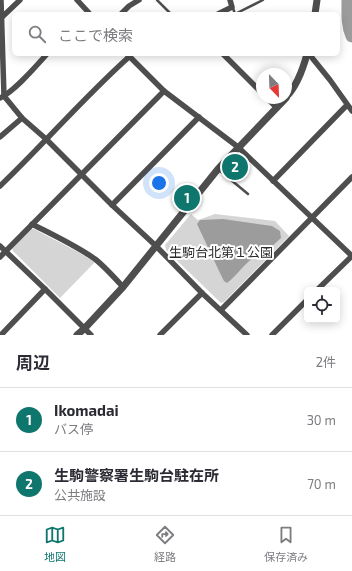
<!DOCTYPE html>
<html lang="ja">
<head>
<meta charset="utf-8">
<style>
	body { margin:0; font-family:"Exo 2","Noto Sans JP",sans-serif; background:#f7f7f7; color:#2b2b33 }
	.controls { position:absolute; right:12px; bottom:12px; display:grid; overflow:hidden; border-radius:6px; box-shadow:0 2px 10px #0003 }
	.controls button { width:36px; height:36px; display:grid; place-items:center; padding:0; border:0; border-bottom:1px solid #e1e1e2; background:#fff; color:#2b2b33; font:20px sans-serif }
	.compass { position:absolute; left:256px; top:68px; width:36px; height:36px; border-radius:50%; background:#fff; box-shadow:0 2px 10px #0003; rotate:157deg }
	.you { position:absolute; left:159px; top:183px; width:14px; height:14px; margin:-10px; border:3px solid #fff; border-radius:50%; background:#1a73e8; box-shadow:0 0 0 6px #1a73e833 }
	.badge { display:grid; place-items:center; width:26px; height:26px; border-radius:50%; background:#0f766e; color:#fff; font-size:13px; font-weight:700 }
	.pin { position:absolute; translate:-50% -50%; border:2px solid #fff; box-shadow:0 1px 4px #0006 }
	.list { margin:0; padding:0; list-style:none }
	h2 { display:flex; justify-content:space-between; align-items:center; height:52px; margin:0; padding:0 16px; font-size:17px }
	h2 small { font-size:13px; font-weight:400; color:#7c7c81 }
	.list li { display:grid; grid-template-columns:26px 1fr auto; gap:12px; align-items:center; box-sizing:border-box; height:64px; padding:0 16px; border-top:1px solid #e1e1e2 }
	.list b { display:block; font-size:15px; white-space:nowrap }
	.list p { margin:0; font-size:13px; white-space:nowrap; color:#7c7c81 }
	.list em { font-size:13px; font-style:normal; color:#7c7c81 }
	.icon { flex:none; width:22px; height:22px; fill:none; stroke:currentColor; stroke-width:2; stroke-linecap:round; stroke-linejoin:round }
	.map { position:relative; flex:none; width:352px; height:335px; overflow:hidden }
	.search { position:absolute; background:#fff; box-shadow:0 2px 10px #0003; left:12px; right:12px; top:12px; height:44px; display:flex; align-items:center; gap:10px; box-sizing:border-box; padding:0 14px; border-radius:6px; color:#7c7c81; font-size:15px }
	.sheet { height:180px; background:#fff }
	nav { display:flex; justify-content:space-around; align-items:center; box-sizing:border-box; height:56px; border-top:1px solid #e1e1e2; background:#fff; font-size:11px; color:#7c7c81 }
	nav a { display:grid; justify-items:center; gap:2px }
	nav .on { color:#0f766e }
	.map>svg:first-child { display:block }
</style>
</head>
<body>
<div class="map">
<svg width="352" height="335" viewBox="0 0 352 335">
	<rect width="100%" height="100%" fill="#fff"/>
	<!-- green -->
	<g fill="#d5d5d5">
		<path d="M191 214 198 220 215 214 275 221 289 236 224 302 221 303 166 250 165 245Z"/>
		<path d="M31 229H34L78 252 95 262 60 298 13 251 12 248Z"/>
	</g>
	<!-- water -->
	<path fill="#9c9c9c" d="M223 219 272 226 280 231 281 238 266 252C250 254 240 273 227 283L224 281 219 271 197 224 200 220Z"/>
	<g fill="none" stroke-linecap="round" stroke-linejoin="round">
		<!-- river -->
		<path stroke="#9c9c9c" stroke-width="13" d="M348 0C348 12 347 25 352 36"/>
		<!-- service -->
		<g stroke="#4e4e4e" stroke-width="2.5">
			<path d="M157 0 171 14"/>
			<path d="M233 8 235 14 263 0"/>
			<path d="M219 170 248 194"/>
		</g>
		<!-- minor -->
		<g stroke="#4e4e4e" stroke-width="5.5">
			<path d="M1 0 4 96 22 118 46 139 112 205 156 246 202 293 247 335"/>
			<path d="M77 0 90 14"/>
			<path d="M121 14 129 6 139 0"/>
			<path d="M218 14 232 7 230 0"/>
			<path d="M0 19 20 0"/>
			<path d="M127 54 164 91 238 147 352 256"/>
			<path d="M223 54 262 93"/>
			<path d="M309 54 330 80 352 111"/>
			<path d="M0 98C15 91 36 66 47 54"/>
			<path d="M267 98 277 108"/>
			<path d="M0 137 22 118"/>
			<path d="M273 181 347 105"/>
			<path d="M0 186C44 144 84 97 130 56"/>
			<path d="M112 205 199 117"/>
			<path d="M32 224C53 235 75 245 95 259 105 267 114 277 123 287"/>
			<path d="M0 246 45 289 91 335"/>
			<path d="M0 257 164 91"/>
			<path d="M317 290 352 256"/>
			<path d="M221 310 352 177"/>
			<path d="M1 335 45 289"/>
			<path d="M160 335 202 293"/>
			<path d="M272 335 307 300"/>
		</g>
		<!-- tertiary -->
		<g stroke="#4e4e4e" stroke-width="7">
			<path d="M315 14 317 0"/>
			<path d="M286 97C297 86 303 69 307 54"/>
			<path d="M77 335 84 329 123 287 218 169 286 98"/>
		</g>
	</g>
	<g text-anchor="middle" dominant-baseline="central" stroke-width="4" stroke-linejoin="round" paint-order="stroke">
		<!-- park labels -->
		<g font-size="13" fill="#2c2c2c" stroke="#fff">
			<text x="221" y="252">生駒台北第１公園</text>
		</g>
	</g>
</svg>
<div class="controls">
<button><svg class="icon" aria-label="locate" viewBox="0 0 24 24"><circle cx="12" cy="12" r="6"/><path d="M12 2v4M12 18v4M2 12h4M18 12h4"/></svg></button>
</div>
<svg class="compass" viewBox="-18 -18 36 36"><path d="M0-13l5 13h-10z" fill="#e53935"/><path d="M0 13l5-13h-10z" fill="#7c7c81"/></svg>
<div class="you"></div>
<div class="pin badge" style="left:187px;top:198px">1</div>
<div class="pin badge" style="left:235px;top:167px">2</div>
<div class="search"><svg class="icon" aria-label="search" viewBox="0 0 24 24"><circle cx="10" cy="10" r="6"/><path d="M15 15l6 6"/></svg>ここで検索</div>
</div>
<section class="sheet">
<h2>周辺<small>2件</small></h2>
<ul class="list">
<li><span class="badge">1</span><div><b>Ikomadai</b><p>バス停</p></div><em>30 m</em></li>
<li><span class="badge">2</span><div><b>生駒警察署生駒台駐在所</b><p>公共施設</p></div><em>70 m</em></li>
</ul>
</section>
<nav>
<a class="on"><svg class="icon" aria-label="map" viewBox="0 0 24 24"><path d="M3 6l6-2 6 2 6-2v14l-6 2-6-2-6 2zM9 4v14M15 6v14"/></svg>地図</a>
<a><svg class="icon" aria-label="directions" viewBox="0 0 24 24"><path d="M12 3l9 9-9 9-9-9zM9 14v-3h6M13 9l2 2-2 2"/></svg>経路</a>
<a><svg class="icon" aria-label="saved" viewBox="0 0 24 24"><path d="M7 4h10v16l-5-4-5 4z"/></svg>保存済み</a>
</nav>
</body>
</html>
